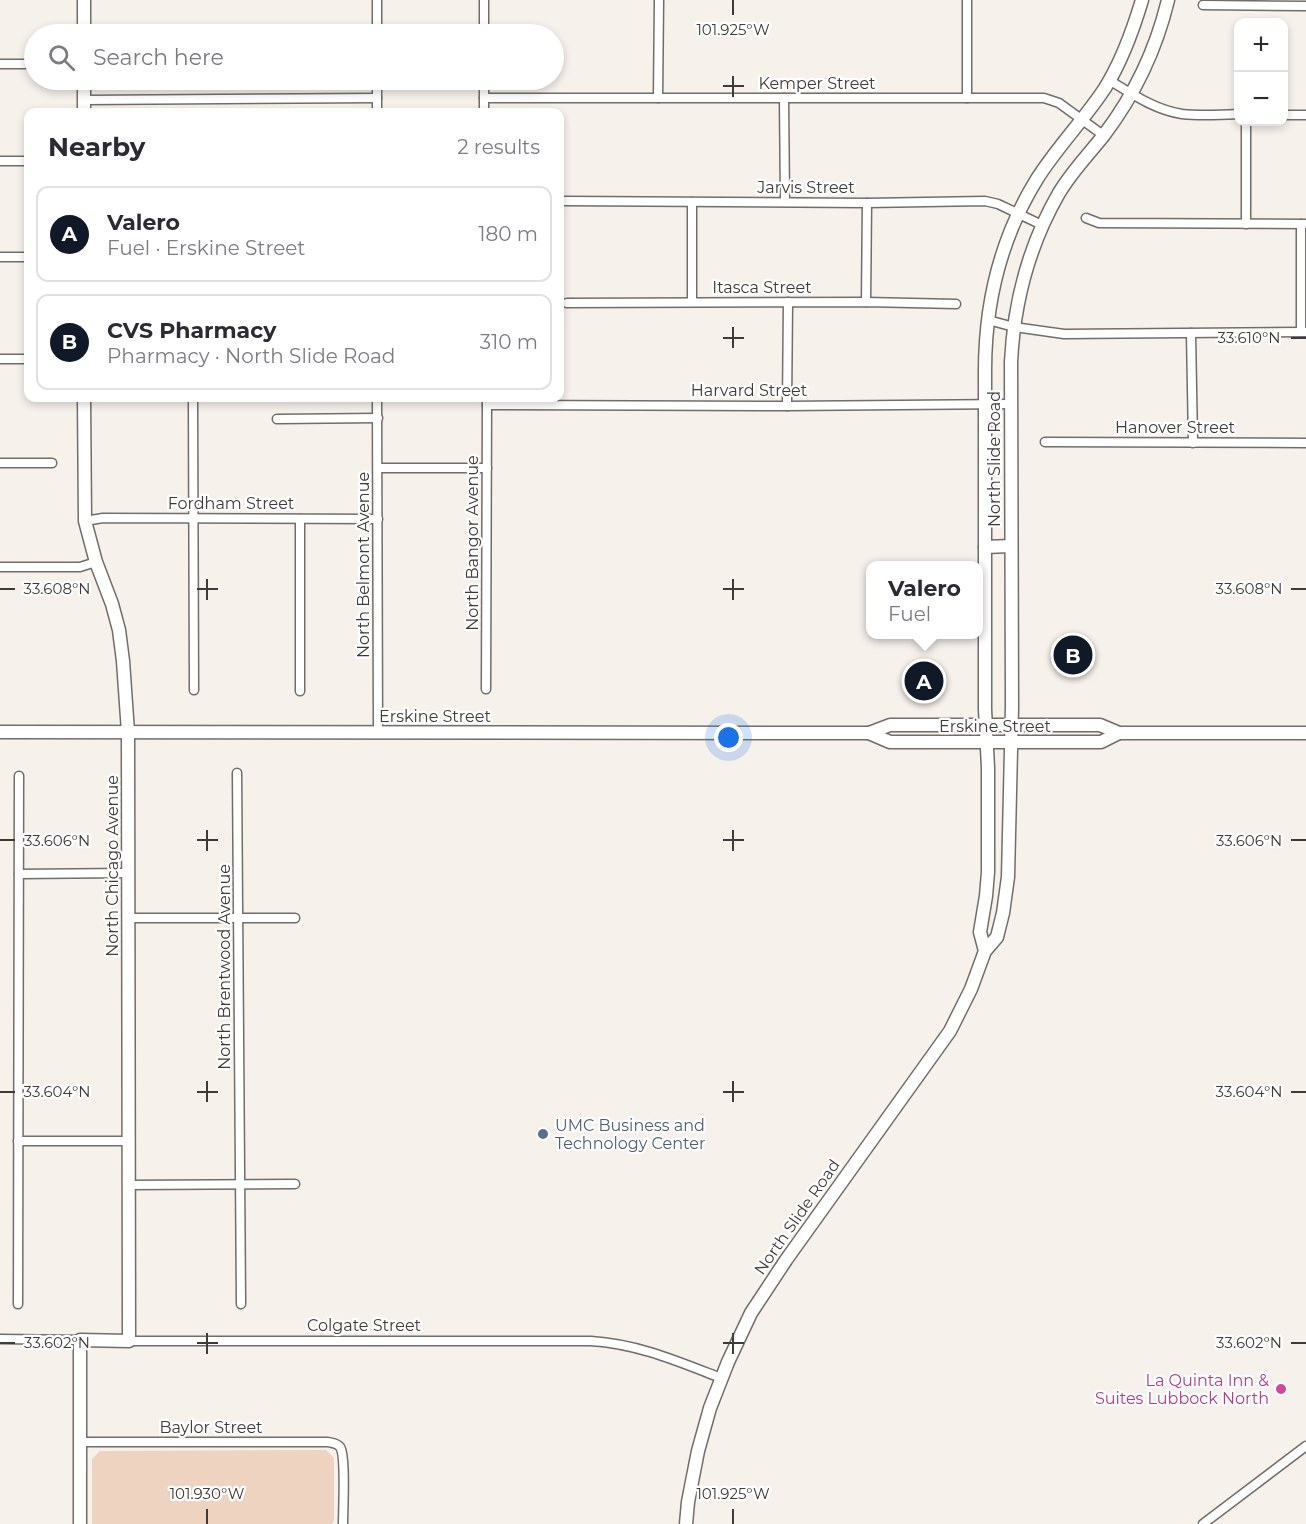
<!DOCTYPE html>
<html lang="en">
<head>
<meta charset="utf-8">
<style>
	body { margin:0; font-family:Montserrat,sans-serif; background:#f2f2f3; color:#2b2b33 }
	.controls { position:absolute; right:18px; top:18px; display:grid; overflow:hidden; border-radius:12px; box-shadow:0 3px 9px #0003 }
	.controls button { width:54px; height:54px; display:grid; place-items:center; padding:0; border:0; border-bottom:2px solid #e1e1e2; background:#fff; color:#2b2b33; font:30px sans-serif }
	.you { position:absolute; left:729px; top:738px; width:21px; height:21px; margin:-15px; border:4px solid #fff; border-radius:50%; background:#1a73e8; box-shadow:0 0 0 9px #1a73e833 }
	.badge { display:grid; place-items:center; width:39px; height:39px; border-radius:50%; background:#111827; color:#fff; font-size:20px; font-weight:700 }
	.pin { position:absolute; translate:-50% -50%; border:3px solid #fff; box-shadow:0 2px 6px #0006 }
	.popup { position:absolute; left:866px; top:561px; width:117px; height:78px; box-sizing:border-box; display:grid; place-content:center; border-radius:12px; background:#fff; filter:drop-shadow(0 2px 4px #0005); font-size:20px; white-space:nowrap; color:#7c7c81 }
	.popup b { font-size:22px; color:#2b2b33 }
	.popup::after { content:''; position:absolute; left:50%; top:100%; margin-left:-12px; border:12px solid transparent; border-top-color:#fff }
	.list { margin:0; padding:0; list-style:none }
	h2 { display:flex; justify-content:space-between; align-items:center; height:78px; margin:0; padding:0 24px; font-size:26px }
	h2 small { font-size:20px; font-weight:400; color:#7c7c81 }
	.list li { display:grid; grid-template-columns:39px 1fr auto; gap:18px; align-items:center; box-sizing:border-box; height:96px; margin:0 12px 12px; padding:0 12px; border:2px solid #e1e1e2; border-radius:12px }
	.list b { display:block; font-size:22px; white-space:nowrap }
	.list p { margin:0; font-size:20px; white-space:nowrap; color:#7c7c81 }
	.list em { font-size:20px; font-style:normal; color:#7c7c81 }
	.icon { flex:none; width:33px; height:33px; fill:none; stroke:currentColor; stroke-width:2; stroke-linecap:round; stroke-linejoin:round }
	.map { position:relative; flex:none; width:1306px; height:1524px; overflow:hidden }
	.search { position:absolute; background:#fff; box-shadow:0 3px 9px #0003; left:24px; top:24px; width:540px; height:66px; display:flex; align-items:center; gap:15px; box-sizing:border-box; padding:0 21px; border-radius:33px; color:#7c7c81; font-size:22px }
	.panel { position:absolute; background:#fff; box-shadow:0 3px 9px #0003; left:24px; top:108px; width:540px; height:294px; border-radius:12px }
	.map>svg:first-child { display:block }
</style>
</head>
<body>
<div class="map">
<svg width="1306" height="1524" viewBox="0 0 1306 1524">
	<rect width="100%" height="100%" fill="#f7f1ec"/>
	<!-- green -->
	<path fill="#edd3c0" d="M326 1450 334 1458V1520L332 1524H92V1459L100 1451Z"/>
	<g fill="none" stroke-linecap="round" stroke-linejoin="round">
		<defs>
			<g id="street">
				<path d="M377 0V34"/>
				<path d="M1203 5 1306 6"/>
				<path d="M484 34V0"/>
				<path d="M0 64H34"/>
				<path d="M377 80V112"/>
				<path d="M484 80V112"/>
				<path d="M1109 80C1132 94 1155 110 1182 114 1200 116 1220 115 1238 114"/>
				<path d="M484 98H1044L1059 103 1103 135"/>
				<path d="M658 98 659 0"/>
				<path d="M784 98 785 202"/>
				<path d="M967 98V0"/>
				<path d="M84 100 377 98"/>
				<path d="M1284 115H1306"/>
				<path d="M1246 122V224"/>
				<path d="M0 161H28"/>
				<path d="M565 201 867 203 985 201 998 204 1042 225"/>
				<path d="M692 202V302"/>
				<path d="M1086 218 1099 223 1306 224"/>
				<path d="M1301 224V332"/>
				<path d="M0 257H28"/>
				<path d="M866 302 867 203"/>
				<path d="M567 303 866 302 956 304"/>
				<path d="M988 320 1014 327 1064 334 1306 332"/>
				<path d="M1191 333 1193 443"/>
				<path d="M0 359H28"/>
				<path d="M193 398 194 690"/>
				<path d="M377 398 378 732"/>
				<path d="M487 405 787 406 1011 404"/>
				<path d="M787 406 788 302"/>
				<path d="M277 419 378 418"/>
				<path d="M1045 442 1306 443"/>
				<path d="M0 463H52"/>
				<path d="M378 468H487"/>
				<path d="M85 521 103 518 378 519"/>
				<path d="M0 567H80L96 562"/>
				<path d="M486 689 487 398"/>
				<path d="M300 691V519"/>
				<path d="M237 773 241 1304"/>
				<path d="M19 874 128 873"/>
				<path d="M129 918H295"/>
				<path d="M18 1141H129"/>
				<path d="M129 1185 295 1184"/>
				<path d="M18 1304 19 776"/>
				<path d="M0 1339 80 1340"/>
				<path d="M129 1341H591C638 1344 677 1361 721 1378"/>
				<path d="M80 1442H328C332 1443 337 1443 340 1447 346 1455 343 1511 343 1524"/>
				<path d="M1203 1524 1306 1446"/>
			</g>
			<g id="secondary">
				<path d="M84 34V0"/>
				<path d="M84 80V112"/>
				<path d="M985 547 1011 546"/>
				<path d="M0 732 869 733 890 725H1100L1119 733H1306"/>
				<path d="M869 733 890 742H1101L1119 733"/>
				<path d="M985 951 980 932 986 896 988 872V768L985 709V371C985 304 1001 237 1037 179 1057 147 1084 120 1105 88 1122 61 1133 30 1142 0"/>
				<path d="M80 1524V1340L129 1341 128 732 123 661 119 630 112 604 96 562 85 521 84 398"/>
				<path d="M686 1524 688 1502 698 1451 710 1408 728 1362 751 1313 786 1260 950 1031 971 989 985 951 997 937 1003 913 1008 877 1012 707 1011 362C1014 302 1029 245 1059 193 1072 171 1089 154 1104 135 1135 94 1156 50 1168 0"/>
			</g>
		</defs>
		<!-- street casing -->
		<use href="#street" stroke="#726d69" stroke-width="11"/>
		<!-- secondary casing -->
		<use href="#secondary" stroke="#726d69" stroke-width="15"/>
		<!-- street -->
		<use href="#street" stroke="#fff" stroke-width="8"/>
		<!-- secondary -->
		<use href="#secondary" stroke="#fff" stroke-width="12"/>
	</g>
	<!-- ticks -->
	<path fill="none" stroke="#3d3a39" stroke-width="2" d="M733 0V15M733 76V97M723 86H744M733 327V348M723 338H744M1291 338H1306M207 579V600M733 579V600M0 589H15M197 589H218M723 589H744M1291 589H1306M207 830V851M733 830V851M0 840H15M197 840H218M723 840H744M1291 840H1306M207 1081V1102M733 1081V1102M0 1092H15M197 1092H218M723 1092H744M1291 1092H1306M207 1333V1354M733 1333V1354M0 1343H15M197 1343H218M723 1343H744M1291 1343H1306M207 1509V1524M733 1509V1524"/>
	<!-- markers -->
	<circle fill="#5c6f8a" stroke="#fff" stroke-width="2" cx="543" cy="1134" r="6"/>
	<circle fill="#d1479c" stroke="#fff" stroke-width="2" cx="1281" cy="1389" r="6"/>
	<g text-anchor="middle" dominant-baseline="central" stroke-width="4.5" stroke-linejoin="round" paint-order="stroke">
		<!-- street labels -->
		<g font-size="16" fill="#3d3a39" stroke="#fff">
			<text x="817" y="83">Kemper Street</text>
			<text x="806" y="187">Jarvis Street</text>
			<text x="762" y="287">Itasca Street</text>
			<text x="749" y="390">Harvard Street</text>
			<text x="1175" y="427">Hanover Street</text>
			<text transform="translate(994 459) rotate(-90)">North Slide Road</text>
			<text x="231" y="503">Fordham Street</text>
			<text transform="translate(472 543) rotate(-90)">North Bangor Avenue</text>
			<text transform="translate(363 565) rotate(-90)">North Belmont Avenue</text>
			<text x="435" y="716">Erskine Street</text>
			<text x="995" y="726">Erskine Street</text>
			<text transform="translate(112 866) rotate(-90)">North Chicago Avenue</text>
			<text transform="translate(224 967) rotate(-90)">North Brentwood Avenue</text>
			<text transform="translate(797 1217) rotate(-55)">North Slide Road</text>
			<text x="364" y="1325">Colgate Street</text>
			<text x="211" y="1427">Baylor Street</text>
		</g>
		<!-- service labels -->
		<g font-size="16" fill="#4e5e75" stroke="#fff" text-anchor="start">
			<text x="555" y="1125">UMC Business and<tspan x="555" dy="18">Technology Center</tspan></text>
		</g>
		<!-- hotel labels -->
		<g font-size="16" fill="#b23c85" stroke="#fff" text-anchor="end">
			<text x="1269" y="1380">La Quinta Inn &amp;<tspan x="1269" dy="18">Suites Lubbock North</tspan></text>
		</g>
	</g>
	<g font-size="15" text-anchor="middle" fill="#3d3a39" stroke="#fff" stroke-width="4.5" stroke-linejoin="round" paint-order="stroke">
		<text x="733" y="35">101.925°W</text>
		<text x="1249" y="343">33.610°N</text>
		<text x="57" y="594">33.608°N</text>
		<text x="1249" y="594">33.608°N</text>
		<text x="57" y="846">33.606°N</text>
		<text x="1249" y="846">33.606°N</text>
		<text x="57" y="1097">33.604°N</text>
		<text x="1249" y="1097">33.604°N</text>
		<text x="57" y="1348">33.602°N</text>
		<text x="1249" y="1348">33.602°N</text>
		<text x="207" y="1499">101.930°W</text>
		<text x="733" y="1499">101.925°W</text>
	</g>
</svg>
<div class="controls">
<button>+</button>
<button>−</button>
</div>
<div class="you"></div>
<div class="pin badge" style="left:924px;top:681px">A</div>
<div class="popup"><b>Valero</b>Fuel</div>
<div class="pin badge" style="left:1073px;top:655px">B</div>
<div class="search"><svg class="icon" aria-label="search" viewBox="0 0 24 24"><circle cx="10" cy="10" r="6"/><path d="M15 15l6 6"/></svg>Search here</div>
<section class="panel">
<h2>Nearby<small>2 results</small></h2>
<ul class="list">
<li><span class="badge">A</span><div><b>Valero</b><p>Fuel · Erskine Street</p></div><em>180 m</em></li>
<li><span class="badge">B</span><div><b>CVS Pharmacy</b><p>Pharmacy · North Slide Road</p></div><em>310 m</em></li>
</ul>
</section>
</div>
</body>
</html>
